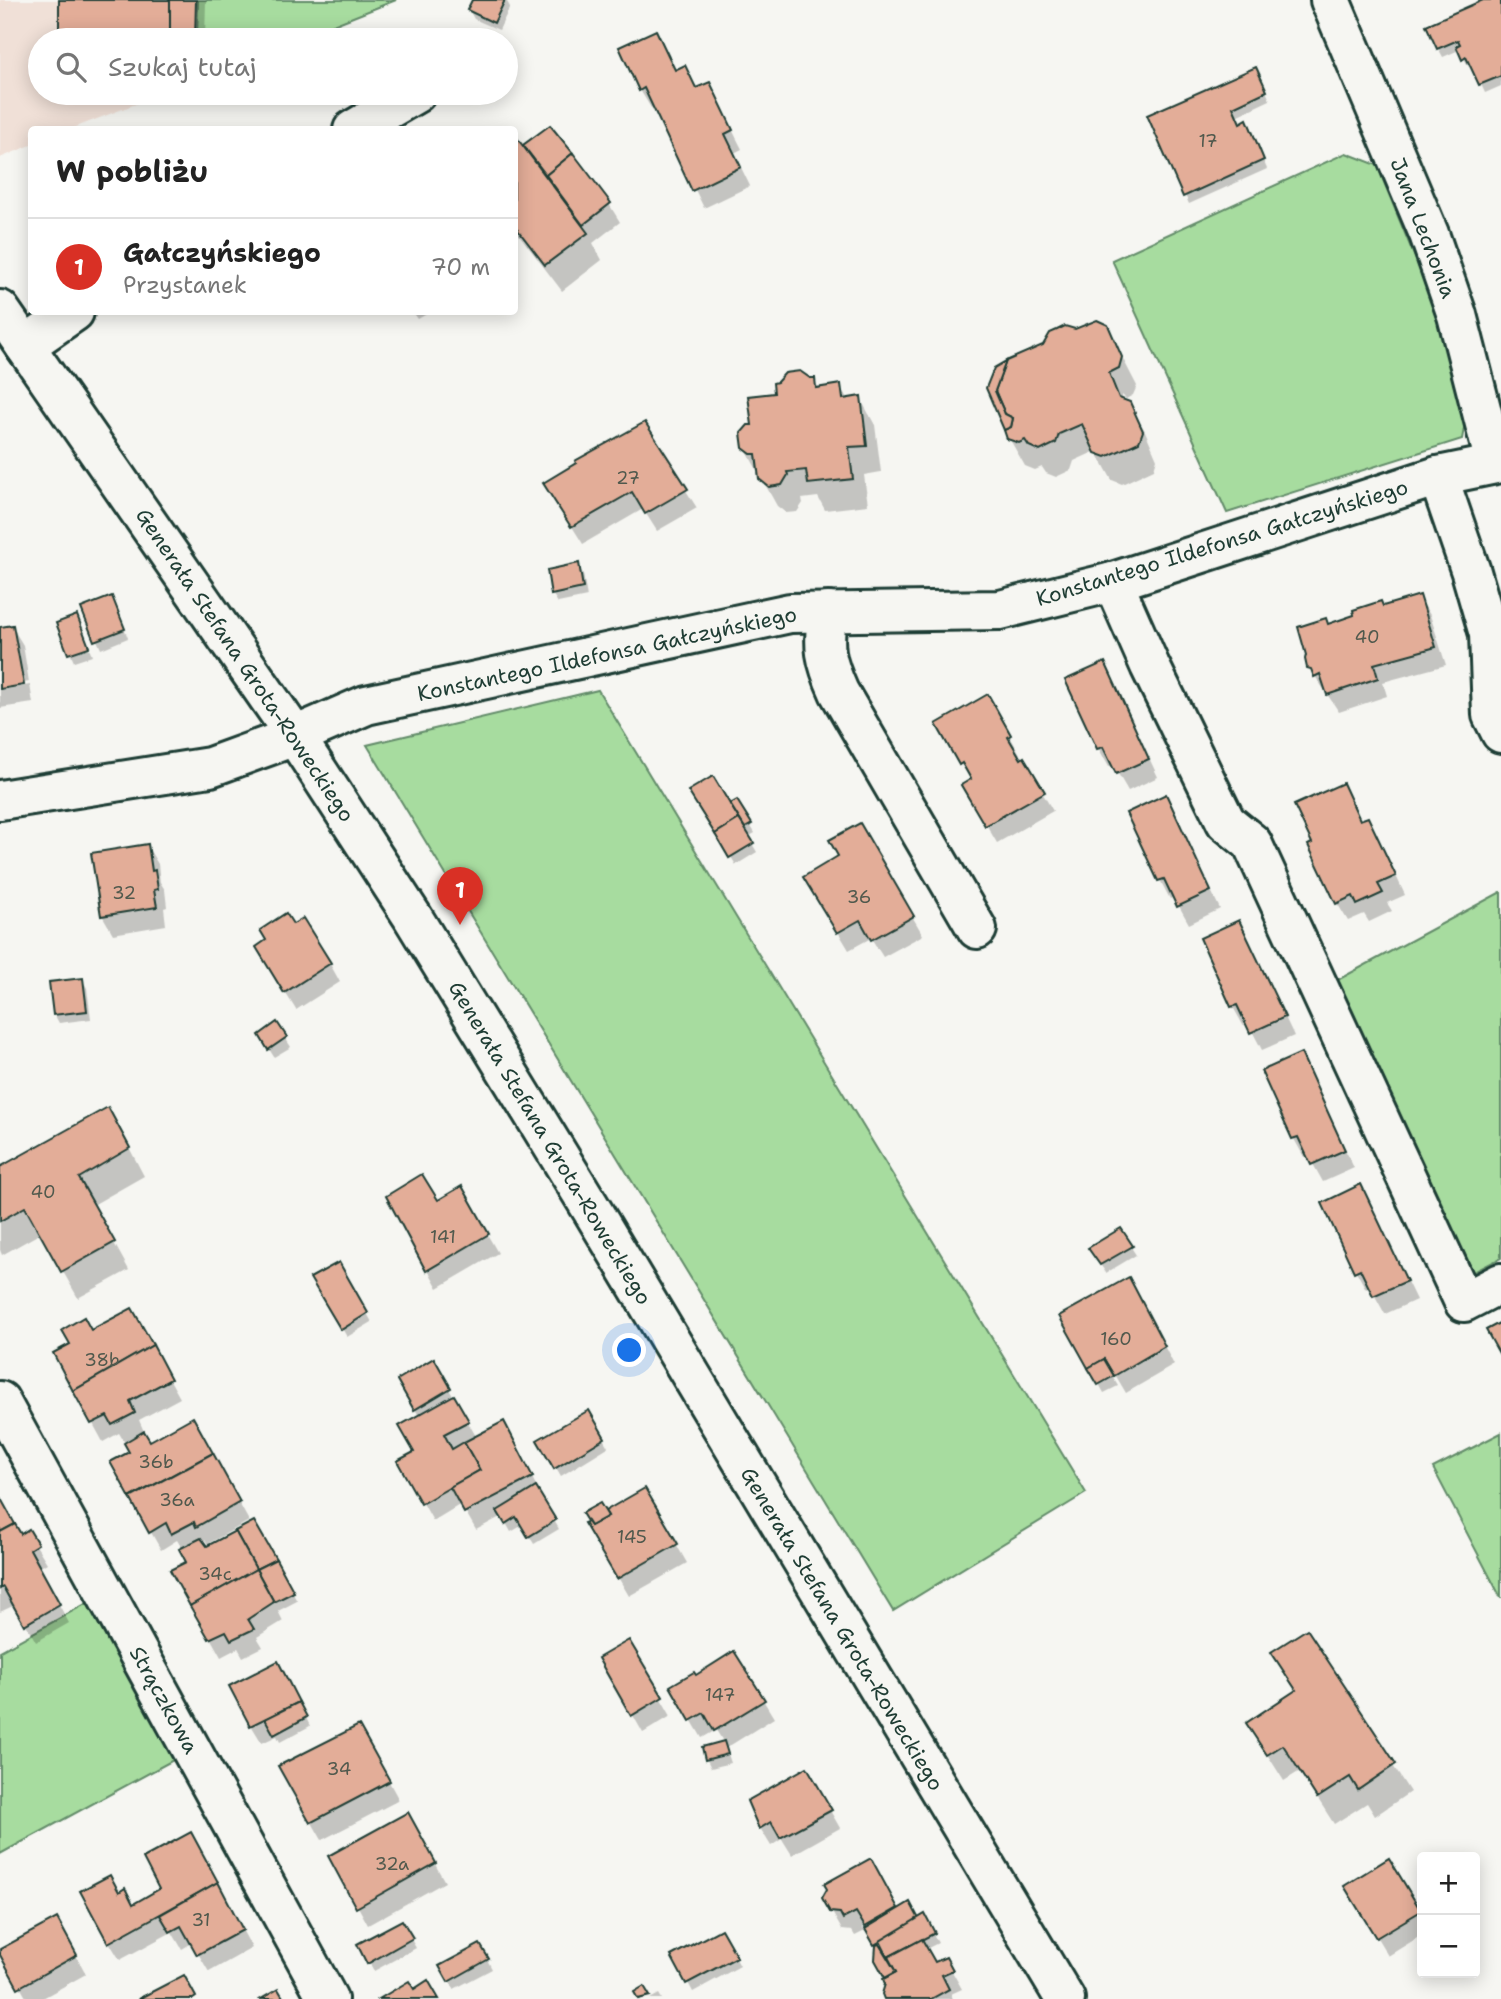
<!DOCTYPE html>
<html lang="pl">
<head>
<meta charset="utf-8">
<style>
	body { margin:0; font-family:"Shantell Sans",sans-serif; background:#f6f6f6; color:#222 }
	.controls { position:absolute; right:21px; bottom:21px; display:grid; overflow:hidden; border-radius:7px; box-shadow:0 4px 18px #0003 }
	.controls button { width:63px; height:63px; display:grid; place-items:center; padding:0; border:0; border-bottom:2px solid #e0e0e0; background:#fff; color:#222; font:35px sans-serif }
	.you { position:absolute; left:630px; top:1351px; width:24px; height:24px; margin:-18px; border:5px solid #fff; border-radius:50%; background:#1a73e8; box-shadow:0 0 0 10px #1a73e833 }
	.badge { display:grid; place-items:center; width:46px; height:46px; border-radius:50%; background:#d93025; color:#fff; font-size:23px; font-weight:700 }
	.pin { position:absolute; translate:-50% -58px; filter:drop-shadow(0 2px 4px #0008) }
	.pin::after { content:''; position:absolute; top:37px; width:24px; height:21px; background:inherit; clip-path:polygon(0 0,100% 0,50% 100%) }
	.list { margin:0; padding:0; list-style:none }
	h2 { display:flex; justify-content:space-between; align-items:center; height:91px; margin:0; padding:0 28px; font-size:30px }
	h2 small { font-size:23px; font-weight:400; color:#767676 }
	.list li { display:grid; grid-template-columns:46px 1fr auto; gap:21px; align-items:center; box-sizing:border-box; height:98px; padding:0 28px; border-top:2px solid #e0e0e0 }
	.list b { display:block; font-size:26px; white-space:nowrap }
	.list p { margin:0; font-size:23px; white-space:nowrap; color:#767676 }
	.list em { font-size:23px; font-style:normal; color:#767676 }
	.icon { flex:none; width:38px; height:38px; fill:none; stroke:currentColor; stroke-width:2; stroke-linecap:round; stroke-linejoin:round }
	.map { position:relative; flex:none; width:1501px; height:1999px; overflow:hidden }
	.search { position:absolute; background:#fff; box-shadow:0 4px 18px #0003; left:28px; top:28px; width:490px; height:77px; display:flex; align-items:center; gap:18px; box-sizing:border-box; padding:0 24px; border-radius:38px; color:#767676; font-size:26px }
	.panel { position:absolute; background:#fff; box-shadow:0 4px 18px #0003; left:28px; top:126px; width:490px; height:189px; border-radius:7px }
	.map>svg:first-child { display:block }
</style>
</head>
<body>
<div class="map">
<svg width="1501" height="1999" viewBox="0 0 1501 1999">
	<rect width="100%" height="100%" fill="#f6f6f2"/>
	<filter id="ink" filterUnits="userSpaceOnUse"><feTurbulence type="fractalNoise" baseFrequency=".0143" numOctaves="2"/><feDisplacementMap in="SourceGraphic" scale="14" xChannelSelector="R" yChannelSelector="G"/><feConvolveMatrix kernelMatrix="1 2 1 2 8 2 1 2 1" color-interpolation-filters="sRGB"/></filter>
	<g filter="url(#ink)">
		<!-- built -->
		<path fill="#f0e0d7" d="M0 0H198L197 40H40V93H164L71 129 32 130 31 145 0 158Z"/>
		<!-- green -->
		<g fill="#a7dc9f" stroke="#638c6a" stroke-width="2">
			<path d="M198 0H396L295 40H197Z"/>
			<path d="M1346 153 1377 165 1433 302 1466 418 1462 439 1227 513 1112 260Z"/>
			<path d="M598 690 1086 1493 893 1611 367 745Z"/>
			<path d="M1501 892V1258L1466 1276 1332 983Z"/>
			<path d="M1501 1433V1598L1433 1468Z"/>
			<path d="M87 1603 175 1759 0 1854V1651Z"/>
		</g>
		<!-- shadow -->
		<g fill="#0003" fill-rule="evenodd">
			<path d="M61 0H206L205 40H62Z"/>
			<path d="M474 0H506L510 7 499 30 474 19 469 10Z"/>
			<path d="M1488 0H1501V86L1485 93 1472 65 1469 67 1459 50 1443 57 1438 48Z"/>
			<path d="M656 32 676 72 697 89 709 84 742 149 734 153 750 186 704 208 654 106 651 108 640 90Z"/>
			<path d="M1260 78 1270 100 1236 116 1240 125 1249 128 1267 169 1189 204 1150 116Z"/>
			<path d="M514 138 530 158 532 157 525 145 572 154 609 204 620 222 593 243 602 260 562 291 514 228Z"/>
			<path d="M413 312H430L418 319Z"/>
			<path d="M1106 326 1137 386 1133 395 1126 399 1122 395V401L1129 403 1145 431 1157 459 1154 469 1122 484 1112 480 1096 451 1074 461 1071 470 1056 477 1046 473 1042 467 1035 470 1025 466 1009 438 1075 331Z"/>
			<path d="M809 380H814L819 389 840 386 848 400 860 398 875 425 881 472 864 475 868 505 825 510 818 497 802 499 803 503 797 512 786 513 777 506 745 448 754 427 776 395Z"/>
			<path d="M644 424 697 508 657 531 643 509 583 544 556 501Z"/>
			<path d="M578 565 583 574 587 597 558 603 553 595 549 571Z"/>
			<path d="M1419 597 1430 615 1446 665 1383 682 1387 696 1339 712 1309 667 1328 626Z"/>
			<path d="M116 607 128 638 101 649 83 609Z"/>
			<path d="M77 617 92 656 74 662 58 624Z"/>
			<path d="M12 627 23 645 29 682 0 687V629Z"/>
			<path d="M1068 681 1114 683 1158 777 1128 791 1113 765 1109 767 1099 749Z"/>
			<path d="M30 685 33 703 0 708V690Z"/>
			<path d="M987 696 1020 754 1017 756 1020 761 1023 760 1053 811 997 843 963 785 971 781 938 725Z"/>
			<path d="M1342 786 1361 822 1368 819 1378 837 1405 895 1387 903 1392 911 1369 922 1364 914 1348 921 1337 903 1314 843Z"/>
			<path d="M691 792 729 806 736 802 755 833 748 837 757 852 736 865Z"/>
			<path d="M1165 796 1220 909 1189 924 1174 897 1170 899 1160 880Z"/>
			<path d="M859 825 923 935 883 957 871 938 849 950 816 895Z"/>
			<path d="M147 846 158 864 160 882 165 890 167 907 164 908 166 925 113 934 102 915Z"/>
			<path d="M292 926 330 964 340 982 296 1010 269 966Z"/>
			<path d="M1202 939 1249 941 1294 1036 1262 1050 1248 1023 1243 1025 1233 1007Z"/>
			<path d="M82 979 87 988 91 1019 59 1023 54 1014Z"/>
			<path d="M277 1025 291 1047 274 1057 261 1036Z"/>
			<path d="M1300 1055 1354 1168 1323 1182 1308 1155 1304 1157 1294 1139 1263 1072Z"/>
			<path d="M123 1136 144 1176 93 1205 129 1270 78 1298 41 1233 2 1255 0 1250V1169Z"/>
			<path d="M1361 1186 1416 1300 1385 1314 1370 1287 1366 1289 1356 1271Z"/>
			<path d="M461 1189 498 1253 438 1288 388 1197 438 1202Z"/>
			<path d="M1120 1230 1136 1255 1106 1273 1095 1257Z"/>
			<path d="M338 1264 372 1322 347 1337 313 1279Z"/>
			<path d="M1138 1296 1174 1365 1126 1393 1113 1371 1110 1373 1118 1386 1104 1393 1062 1317Z"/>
			<path d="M131 1310 180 1398 139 1420 149 1443 192 1419 249 1521 209 1543 211 1546 253 1523 297 1601 278 1611 283 1621 257 1637 263 1647 243 1657 238 1648 221 1657 173 1571 188 1563 183 1550 177 1540 161 1550 112 1463 131 1453 119 1433 103 1442 55 1354ZM205 1540 210 1547 206 1549 202 1542Z"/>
			<path d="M433 1361 477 1438 513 1441 541 1495 540 1496 559 1529 534 1544 523 1525 511 1532 502 1516 476 1530 461 1504 433 1521 400 1462 416 1453 419 1416 399 1381Z"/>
			<path d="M588 1412 608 1447 561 1476 540 1440Z"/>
			<path d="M645 1490 687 1563 629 1596 587 1524 610 1523Z"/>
			<path d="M0 1500 21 1536 28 1532 47 1563 39 1568 69 1623 36 1642 15 1605 0 1612Z"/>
			<path d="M1306 1631 1410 1792 1375 1816 1367 1803 1334 1824 1300 1771 1284 1781 1248 1724 1297 1691Z"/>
			<path d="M628 1642 671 1716 643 1733 601 1659Z"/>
			<path d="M288 1681 310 1726 280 1742 277 1736 262 1743 251 1725Z"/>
			<path d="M672 1687 763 1700 774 1718 726 1748 731 1763 711 1768 707 1760 724 1743 716 1730 702 1738Z"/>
			<path d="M369 1745 399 1800 322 1840 280 1767Z"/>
			<path d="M807 1770 840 1828 792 1855 782 1839 771 1846 760 1828Z"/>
			<path d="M407 1815 445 1882 368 1925 331 1857Z"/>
			<path d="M200 1852 252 1948 209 1972 192 1943 182 1949 172 1932 120 1960 109 1942 118 1894 133 1906 161 1889Z"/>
			<path d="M1389 1860 1422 1916V1935L1388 1956 1357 1904Z"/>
			<path d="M824 1898 897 1907 863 1926V1930L898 1910 918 1921 924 1917 938 1943 926 1949 935 1964 945 1959 962 1989 951 1994 953 1999H886L887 1979 878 1948 867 1930 855 1936 852 1931 842 1930ZM886 1949 902 1979 899 1980 882 1952Z"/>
			<path d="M401 1922 416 1948 374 1971 359 1945Z"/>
			<path d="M721 1932 740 1966 693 1992 674 1957Z"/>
			<path d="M67 1938 86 1974 41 1999H27L0 1951Z"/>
			<path d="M480 1946 492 1969 454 1989 442 1967Z"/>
			<path d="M659 1994 662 1999H650Z"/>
		</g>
		<!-- building -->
		<g fill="#e3ad98" stroke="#1f3d34" stroke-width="2">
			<path d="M59 0H170V40L59 39Z"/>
			<path d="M170 0H196L195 40H170Z"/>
			<path d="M472 0H505L494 23 467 10Z"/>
			<path d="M1483 0H1501V76L1479 85 1466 57 1462 60 1456 46 1460 44 1458 40 1437 49 1426 25Z"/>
			<path d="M656 30 675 70 685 65 696 88 710 82 733 130 725 134 741 167 692 191 644 88 639 91 619 47Z"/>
			<path d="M1256 67 1267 91 1233 107 1240 123 1247 119 1264 160 1183 197 1147 115Z"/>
			<path d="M550 125 573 153 546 175 523 145Z"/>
			<path d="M514 134 588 233 545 265 514 225Z"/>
			<path d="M573 153 611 203 583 225 546 175Z"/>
			<path d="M1097 320 1108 325 1122 357 1119 368 1109 373 1119 398 1130 402 1143 431 1139 442 1106 457 1095 453 1082 424 1059 434 1056 443 1040 451 1029 446 1025 440 1019 443 1007 439 1004 430 1011 427 1013 418 1005 414 995 391 1006 361 1043 345 1050 333 1057 330 1065 326 1075 329Z"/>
			<path d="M1006 361 995 391 1005 414 1013 418 1011 427 1004 430 986 388 994 368Z"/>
			<path d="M800 371 810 378H815L816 388 841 384 843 399 861 396 867 446 849 447 853 479 808 484 806 470 787 472 788 475 782 485 769 487 759 479 756 454H751L743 448 741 433 748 425H752L748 396 774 393 773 383 777 382 785 373Z"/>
			<path d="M645 422 688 489 645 514 632 492 571 527 543 483 576 463 575 461Z"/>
			<path d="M579 563 583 588 551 595 547 570Z"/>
			<path d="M1420 595 1436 647 1374 664 1378 678 1327 695 1320 674 1314 677 1311 669 1307 668 1305 659 1306 655 1298 627 1326 618 1328 624 1354 615 1353 610 1381 601 1383 606Z"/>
			<path d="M112 596 125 629 94 641 81 608Z"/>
			<path d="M77 615 89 647 68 654 56 623Z"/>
			<path d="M13 625 24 685 0 689V627Z"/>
			<path d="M1105 662 1149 759 1116 774 1103 747 1097 749 1065 680Z"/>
			<path d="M988 694 1011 735 1008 737 1021 759 1024 757 1045 792 985 826 961 785 971 779 962 763 959 765 936 724Z"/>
			<path d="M713 776 739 819 715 834 688 791Z"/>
			<path d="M1343 783 1360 820 1368 817 1396 876 1378 884 1383 893 1357 905 1353 896 1336 904 1308 845 1312 843 1294 805Z"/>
			<path d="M1166 794 1211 891 1177 907 1164 879 1158 881 1126 813Z"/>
			<path d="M737 800 752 824 745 828 730 804Z"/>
			<path d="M739 819 754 843 729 858 715 834Z"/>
			<path d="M860 823 914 916 871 940 860 920 837 933 803 877 838 856 829 840Z"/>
			<path d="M148 844 152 871 155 870 158 889 154 890 157 907 101 916 91 853Z"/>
			<path d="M286 913 293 924 303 918 331 963 284 993 256 947 266 940 260 930Z"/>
			<path d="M1239 920 1285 1017 1250 1033 1237 1005 1231 1007 1200 938Z"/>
			<path d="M83 978 87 1011 53 1015 49 982Z"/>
			<path d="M277 1022 287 1037 268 1050 259 1035Z"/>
			<path d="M1301 1053 1345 1150 1311 1165 1298 1137 1292 1139 1261 1071Z"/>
			<path d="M108 1107 130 1148 79 1178 115 1242 61 1272 25 1207 0 1221V1167Z"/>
			<path d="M422 1174 438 1200 462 1186 489 1234 426 1271 386 1196Z"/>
			<path d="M1361 1184 1407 1281 1373 1296 1360 1269 1354 1272 1322 1203Z"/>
			<path d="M1121 1228 1133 1246 1100 1265 1088 1248Z"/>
			<path d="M339 1262 368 1313 341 1330 310 1278Z"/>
			<path d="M1129 1277 1165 1346 1114 1376 1104 1359 1088 1368 1059 1316Z"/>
			<path d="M132 1308 153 1345 73 1391 53 1353 70 1344 62 1330 84 1317 91 1330Z"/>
			<path d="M1501 1322V1357L1486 1330Z"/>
			<path d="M153 1345 171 1379 130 1401 135 1413 112 1425 107 1416 91 1424 73 1391Z"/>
			<path d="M434 1358 451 1388 414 1410 397 1380Z"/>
			<path d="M1104 1359 1114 1376 1098 1385 1088 1368Z"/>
			<path d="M454 1395 469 1421 444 1434 452 1449 464 1442 480 1470 421 1504 397 1461 414 1452 399 1426Z"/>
			<path d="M589 1410 605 1438 554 1469 537 1440Z"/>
			<path d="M193 1417 213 1453 130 1498 110 1462 129 1452 124 1443 144 1431 150 1441Z"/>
			<path d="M504 1421 533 1477 464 1513 450 1487 480 1470 464 1442Z"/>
			<path d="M213 1453 240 1502 196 1527 194 1522 171 1534 166 1523 149 1533 130 1498Z"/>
			<path d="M536 1487 556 1520 528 1537 516 1517 505 1524 497 1511Z"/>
			<path d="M645 1488 678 1544 617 1579 584 1523 587 1522 590 1526 608 1516 605 1511Z"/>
			<path d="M0 1497 15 1524 0 1532Z"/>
			<path d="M600 1503 608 1516 590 1526 582 1513Z"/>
			<path d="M254 1521 276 1559 256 1569 235 1531Z"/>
			<path d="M15 1524 21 1534 29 1529 38 1544 30 1549 60 1604 24 1625 3 1587 0 1589V1532Z"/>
			<path d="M235 1531 256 1569 190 1606 170 1570 186 1562 179 1549 201 1538 207 1546Z"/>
			<path d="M276 1559 294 1592 274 1602 256 1569Z"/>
			<path d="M256 1569 274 1602 248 1619 254 1629 231 1640 226 1631 209 1639 190 1606Z"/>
			<path d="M1307 1629 1396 1764 1358 1790 1350 1777 1317 1798 1283 1745 1267 1755 1246 1723 1296 1690 1271 1652Z"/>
			<path d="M629 1640 663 1697 631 1716 598 1658Z"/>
			<path d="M734 1651 765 1700 714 1731 704 1713 690 1721 670 1686 694 1672 696 1675Z"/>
			<path d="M278 1661 299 1702 250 1726 229 1686Z"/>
			<path d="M299 1702 307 1717 274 1735 265 1719Z"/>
			<path d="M359 1725 390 1781 310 1823 278 1766Z"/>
			<path d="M724 1741 728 1754 705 1760 702 1747Z"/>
			<path d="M807 1767 832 1810 780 1838 771 1822 759 1829 747 1801Z"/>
			<path d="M408 1812 436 1863 356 1908 328 1856Z"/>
			<path d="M191 1832 218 1882 108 1943 80 1891 110 1875 119 1892 125 1888 133 1904 159 1889 143 1858Z"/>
			<path d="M871 1858 898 1908 865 1927 856 1912 843 1919 840 1913 830 1912 822 1898 827 1889 824 1884Z"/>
			<path d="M1389 1858 1421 1911 1376 1938 1344 1886Z"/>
			<path d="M218 1882 243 1930 197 1955 181 1926 170 1932 160 1915Z"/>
			<path d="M910 1902 919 1919 874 1945 865 1929Z"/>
			<path d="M925 1914 935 1933 888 1957 880 1941Z"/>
			<path d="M57 1918 77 1955 18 1988 0 1955V1949Z"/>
			<path d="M402 1920 413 1938 367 1964 357 1944Z"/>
			<path d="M721 1929 737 1957 686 1984 671 1956Z"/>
			<path d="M922 1939 935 1962 946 1957 953 1970 942 1975 949 1989 931 1999H884L882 1994 885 1984 883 1979 896 1972 888 1957Z"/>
			<path d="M480 1944 489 1959 448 1982 439 1966Z"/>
			<path d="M879 1944 896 1972 885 1978 875 1960 876 1945Z"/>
			<path d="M184 1975 196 1997 193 1999H138Z"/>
			<path d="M428 1980 439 1999H379L409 1981 414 1989Z"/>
			<path d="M644 1986 650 1996 638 1999 634 1992Z"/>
			<path d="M278 1989 284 1999H261Z"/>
		</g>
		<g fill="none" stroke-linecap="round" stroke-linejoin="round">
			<defs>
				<g id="minor">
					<path d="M1330 0 1429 234 1457 315 1495 463"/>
					<path d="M353 130 416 93"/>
					<path d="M0 310 295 736 412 916 592 1210 1065 1999"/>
					<path d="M25 346 74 312"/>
					<path d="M1438 476 1471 572 1489 634 1492 715 1501 733"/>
					<path d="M1113 582 1150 666 1226 822 1252 843 1464 1302 1501 1283"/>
					<path d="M828 612C822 646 825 661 839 692L977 929"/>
					<path d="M0 800 210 767 295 736 366 705 790 613 1000 610 1113 582 1438 476 1501 463"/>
					<path d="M0 1401 328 1999"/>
				</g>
			</defs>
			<!-- minor casing -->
			<use href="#minor" stroke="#1f3d34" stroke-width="44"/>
			<!-- minor -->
			<use href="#minor" stroke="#f6f6f2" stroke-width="38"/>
		</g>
	</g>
	<g text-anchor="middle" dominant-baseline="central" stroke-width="6" stroke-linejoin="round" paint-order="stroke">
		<!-- number labels -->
		<g font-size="18" fill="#50594d">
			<text x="1208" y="141">17</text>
			<text x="628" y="478">27</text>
			<text x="1367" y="637">40</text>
			<text x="124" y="893">32</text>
			<text x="859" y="897">36</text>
			<text x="43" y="1192">40</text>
			<text x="443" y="1237">141</text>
			<text x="1116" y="1339">160</text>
			<text x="102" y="1360">38b</text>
			<text x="156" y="1462">36b</text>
			<text x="177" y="1500">36a</text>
			<text x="632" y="1537">145</text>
			<text x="215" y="1574">34c</text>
			<text x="720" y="1695">147</text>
			<text x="339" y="1769">34</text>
			<text x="392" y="1864">32a</text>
			<text x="201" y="1920">31</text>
		</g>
		<!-- street labels -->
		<g font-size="21" fill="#1f3d34" stroke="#f6f6f2">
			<text transform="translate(1423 228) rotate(69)">Jana Lechonia</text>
			<text transform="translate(1222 543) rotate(-17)">Konstantego Ildefonsa Gałczyńskiego</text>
			<text transform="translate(607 654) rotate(-12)">Konstantego Ildefonsa Gałczyńskiego</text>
			<text transform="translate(245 665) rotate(56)">Generała Stefana Grota-Roweckiego</text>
			<text transform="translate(550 1143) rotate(59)">Generała Stefana Grota-Roweckiego</text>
			<text transform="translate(842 1629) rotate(59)">Generała Stefana Grota-Roweckiego</text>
			<text transform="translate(164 1700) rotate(61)">Strączkowa</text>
		</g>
	</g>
</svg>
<div class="controls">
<button>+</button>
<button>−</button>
</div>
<div class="you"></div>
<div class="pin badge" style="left:460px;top:925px">1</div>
<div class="search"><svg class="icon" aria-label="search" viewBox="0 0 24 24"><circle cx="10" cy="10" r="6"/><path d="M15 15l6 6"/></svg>Szukaj tutaj</div>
<section class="panel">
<h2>W pobliżu<small></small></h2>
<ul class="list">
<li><span class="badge">1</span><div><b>Gałczyńskiego</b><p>Przystanek</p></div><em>70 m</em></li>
</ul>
</section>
</div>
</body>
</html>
